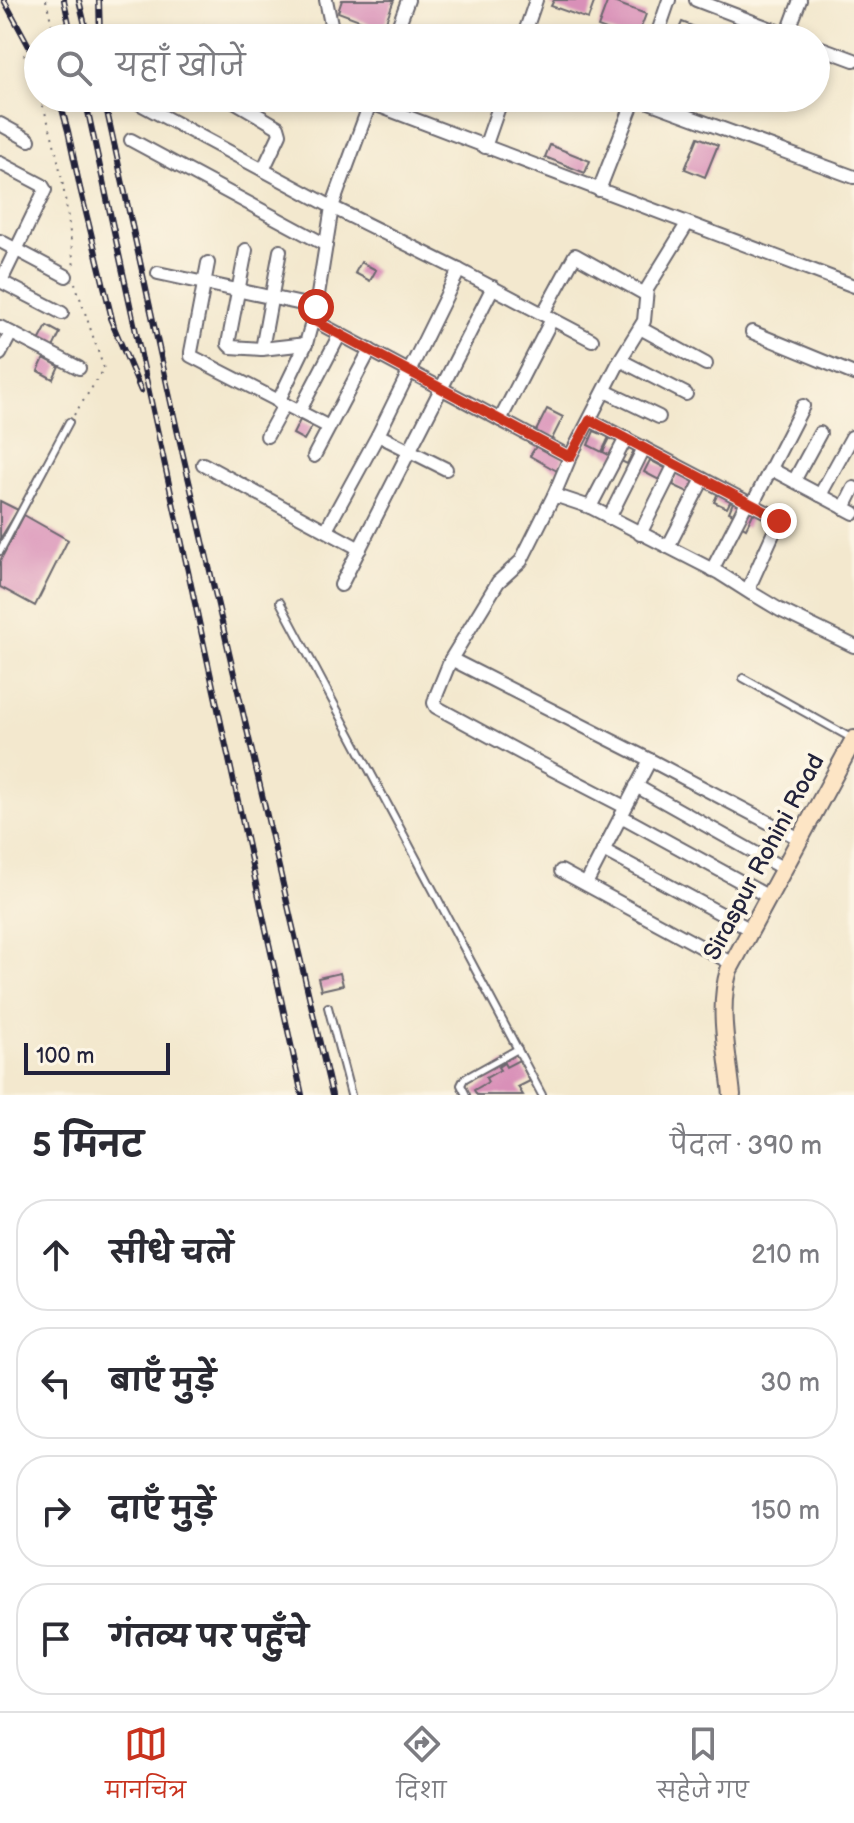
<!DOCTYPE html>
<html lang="hi">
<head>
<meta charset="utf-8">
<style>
	body { margin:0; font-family:"Balsamiq Sans","Playpen Sans Deva",sans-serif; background:#f2f2f3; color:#2b2b33 }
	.scale { position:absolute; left:24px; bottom:20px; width:146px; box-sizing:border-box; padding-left:8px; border:4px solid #22223b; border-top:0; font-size:22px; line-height:28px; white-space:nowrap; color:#22223b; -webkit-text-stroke:6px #fcf5e5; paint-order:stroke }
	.stop { position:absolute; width:24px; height:24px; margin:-18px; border:6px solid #c8321e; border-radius:50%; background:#fff }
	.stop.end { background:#c8321e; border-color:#fff; box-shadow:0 2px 8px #0008 }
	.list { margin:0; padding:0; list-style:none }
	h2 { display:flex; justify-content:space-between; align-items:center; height:104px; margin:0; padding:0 32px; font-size:34px }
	h2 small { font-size:26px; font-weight:400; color:#7c7c81 }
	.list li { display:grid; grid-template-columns:52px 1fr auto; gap:24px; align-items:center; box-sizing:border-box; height:112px; margin:0 16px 16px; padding:0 16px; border:2px solid #e1e1e2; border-radius:32px }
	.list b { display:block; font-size:30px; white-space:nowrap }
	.list em { font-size:26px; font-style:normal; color:#7c7c81 }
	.icon { flex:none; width:44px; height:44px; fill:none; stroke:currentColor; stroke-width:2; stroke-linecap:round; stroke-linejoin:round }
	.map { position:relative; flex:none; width:854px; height:1095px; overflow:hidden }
	.search { position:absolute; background:#fff; box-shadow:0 4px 12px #0003; left:24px; right:24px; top:24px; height:88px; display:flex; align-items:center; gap:20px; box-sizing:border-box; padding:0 28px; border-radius:44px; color:#7c7c81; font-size:30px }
	.sheet { height:616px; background:#fff }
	nav { display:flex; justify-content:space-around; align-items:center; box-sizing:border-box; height:112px; border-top:2px solid #e1e1e2; background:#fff; font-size:22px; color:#7c7c81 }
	nav a { display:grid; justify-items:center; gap:4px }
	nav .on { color:#c8321e }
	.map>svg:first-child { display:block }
</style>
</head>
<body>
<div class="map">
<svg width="854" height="1095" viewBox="0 0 854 1095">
	<rect width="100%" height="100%" fill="#fcf5e5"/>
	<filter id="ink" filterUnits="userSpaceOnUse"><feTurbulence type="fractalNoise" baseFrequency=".0125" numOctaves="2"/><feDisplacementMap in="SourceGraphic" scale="16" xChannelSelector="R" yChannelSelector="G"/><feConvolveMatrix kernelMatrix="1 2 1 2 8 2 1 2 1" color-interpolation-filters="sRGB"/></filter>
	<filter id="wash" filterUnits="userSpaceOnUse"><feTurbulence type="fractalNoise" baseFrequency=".006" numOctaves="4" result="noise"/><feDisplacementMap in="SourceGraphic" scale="32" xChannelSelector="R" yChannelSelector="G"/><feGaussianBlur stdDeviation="1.8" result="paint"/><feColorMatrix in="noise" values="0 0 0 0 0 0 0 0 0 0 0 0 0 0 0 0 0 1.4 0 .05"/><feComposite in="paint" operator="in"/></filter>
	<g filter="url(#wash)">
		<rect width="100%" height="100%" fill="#f3e8ce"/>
		<g id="blocks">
			<!-- building -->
			<g fill="#d990b8">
				<path d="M342 0H394L383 29 338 12Z"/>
				<path d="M554 0H595L588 19 551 6Z"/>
				<path d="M608 0 646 14 637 38H628L598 27Z"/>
				<path d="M682 22 722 38H675Z"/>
				<path d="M698 137 718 145 705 177 685 169Z"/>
				<path d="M550 145 590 161 585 173 545 157Z"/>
				<path d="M361 262 376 270 370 281 355 273Z"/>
				<path d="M47 326 60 333 51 352 37 345Z"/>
				<path d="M44 358 59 366 53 379 38 371Z"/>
				<path d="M547 409 563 417 550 443 534 435Z"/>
				<path d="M300 420 312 426 304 440 293 434Z"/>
				<path d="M594 431 609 437 602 452 588 445Z"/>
				<path d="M610 438 622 444 615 458 603 452Z"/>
				<path d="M538 443 564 458 557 471 530 456Z"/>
				<path d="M623 445 634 450 627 464 617 459Z"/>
				<path d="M650 460 669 470 663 482 644 472Z"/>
				<path d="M678 473 698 483 692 494 673 485Z"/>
				<path d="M718 493 731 500 727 508 714 502Z"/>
				<path d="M734 500 745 506 739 517 729 512Z"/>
				<path d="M0 501 18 510 0 539Z"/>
				<path d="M747 506 755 510 746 528 739 524Z"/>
				<path d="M24 515 68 540 35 606 0 587V561Z"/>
				<path d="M340 973 343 985 321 990 318 978Z"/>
				<path d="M519 1060 530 1081 518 1087 523 1095H477L474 1090 488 1082 486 1078 500 1070 498 1067 504 1063 506 1067Z"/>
			</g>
		</g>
	</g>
	<g filter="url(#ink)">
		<use href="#blocks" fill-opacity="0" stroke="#6b676e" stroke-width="2"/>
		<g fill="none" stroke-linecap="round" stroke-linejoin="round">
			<defs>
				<g id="lane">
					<path d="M0 551 69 422"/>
					<path d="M280 602 542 1095"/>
					<path d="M743 678 851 738"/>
					<path d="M328 1007 351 1095"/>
					<path d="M466 1095 461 1085 464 1079 518 1049"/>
				</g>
				<g id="street">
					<path d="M326 0 334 38"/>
					<path d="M696 0 795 38"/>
					<path d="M787 35 800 0"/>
					<path d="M394 38 408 0"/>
					<path d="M523 38 536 0"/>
					<path d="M656 38 669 0"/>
					<path d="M816 46 854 60"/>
					<path d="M129 98 332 207 459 270 592 340"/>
					<path d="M229 98 278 127 280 134 263 170"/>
					<path d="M358 98 854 286"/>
					<path d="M638 98 854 177"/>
					<path d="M0 124 29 140"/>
					<path d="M131 140 326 245"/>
					<path d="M485 147 502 98"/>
					<path d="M0 163 42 185 45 190 1 281"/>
					<path d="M599 190 635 98"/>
					<path d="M0 241 66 276"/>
					<path d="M246 250 228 344 231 347 262 349 306 344"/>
					<path d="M208 263 191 352V356L329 427"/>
					<path d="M158 273 316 307"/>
					<path d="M0 281 62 313"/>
					<path d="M543 314 575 255 645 294"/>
					<path d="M313 320 570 457"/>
					<path d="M0 327 79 368"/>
					<path d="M640 328 706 364"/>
					<path d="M752 332 854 374"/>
					<path d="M262 349 280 251"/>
					<path d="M0 354 11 333"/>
					<path d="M620 360 686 394"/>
					<path d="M605 391 659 417"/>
					<path d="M278 402 306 344 316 307 332 207 372 98"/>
					<path d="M299 412 340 334"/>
					<path d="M500 420 552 319"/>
					<path d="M590 420 776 517 778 523 750 585V592L780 610 854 646"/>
					<path d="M378 435 446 469"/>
					<path d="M267 436 284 405"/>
					<path d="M314 456 370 350"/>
					<path d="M203 464 360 549"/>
					<path d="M771 469 854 513"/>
					<path d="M794 481 820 433"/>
					<path d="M554 495 570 457 620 360 644 321 647 289 687 224"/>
					<path d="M820 495 852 437"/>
					<path d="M752 505 803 406"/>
					<path d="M590 507 626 438"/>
					<path d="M844 508 854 488"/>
					<path d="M609 518 644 448"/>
					<path d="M326 530 378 435 459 270"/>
					<path d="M640 534 675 464"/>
					<path d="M668 547 703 479"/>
					<path d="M712 570 747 502"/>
					<path d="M341 585 493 287"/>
					<path d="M451 659 650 760 800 839"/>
					<path d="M636 786 784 869"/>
					<path d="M625 807 534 760 436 707 434 703 436 696 451 659 498 582 521 561 554 495 590 507 719 573 752 594"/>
					<path d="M621 816 769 897"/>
					<path d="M603 850 751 930"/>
					<path d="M561 871 733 964"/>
					<path d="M586 884 650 760"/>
				</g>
				<path id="secondary" d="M732 1095C728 1055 717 1009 729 970L854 739"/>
			</defs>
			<!-- lane casing -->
			<use href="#lane" stroke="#6b676e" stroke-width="10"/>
			<!-- street casing -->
			<use href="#street" stroke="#6b676e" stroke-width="16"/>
			<!-- secondary casing -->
			<use href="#secondary" stroke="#6b676e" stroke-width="20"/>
			<!-- path -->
			<g stroke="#6b676e" stroke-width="2" stroke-dasharray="2 6" stroke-linecap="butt">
				<path d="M46 0 55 38"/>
				<path d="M24 54 38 93"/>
				<path d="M40 98C60 152 68 211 74 268"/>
				<path d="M74 415 104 369 75 283"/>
			</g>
			<!-- lane -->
			<use href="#lane" stroke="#fff" stroke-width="6"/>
			<!-- street -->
			<use href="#street" stroke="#fff" stroke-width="12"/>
			<!-- secondary -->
			<use href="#secondary" stroke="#fde5c5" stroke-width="16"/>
			<defs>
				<g id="rail">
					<path d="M4 0 38 63"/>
					<path d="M64 0 72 38"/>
					<path d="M79 0 88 38"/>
					<path d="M99 0 100 38"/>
					<path d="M59 98 68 131 80 188 114 327"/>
					<path d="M85 98 302 1095"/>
					<path d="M104 98 176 425 332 1095"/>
					<path d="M110 318 141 391"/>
				</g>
			</defs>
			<!-- rail casing -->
			<use href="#rail" stroke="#22223b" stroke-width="6"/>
			<!-- rail -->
			<use href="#rail" stroke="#fcf5e5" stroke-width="3" stroke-dasharray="9" stroke-linecap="butt"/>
		</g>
	</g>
	<g fill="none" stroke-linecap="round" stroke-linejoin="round" filter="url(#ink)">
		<!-- route -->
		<path stroke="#c8321e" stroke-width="10" d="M316 307 313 320 570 457 590 420 776 517 779 521"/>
	</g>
	<g text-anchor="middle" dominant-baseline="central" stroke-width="8" stroke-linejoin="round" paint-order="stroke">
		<!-- street labels -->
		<g font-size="24" fill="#22223b" stroke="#fcf5e5">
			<text transform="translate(764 857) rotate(-62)">Siraspur Rohini Road</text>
		</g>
	</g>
</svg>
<div class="scale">100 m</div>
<div class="stop" style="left:316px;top:307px"></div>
<div class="stop end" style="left:779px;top:521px"></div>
<div class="search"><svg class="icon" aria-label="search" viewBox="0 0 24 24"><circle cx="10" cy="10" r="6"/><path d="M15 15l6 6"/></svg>यहाँ खोजें</div>
</div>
<section class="sheet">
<h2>5 मिनट<small>पैदल · 390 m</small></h2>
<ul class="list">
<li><svg class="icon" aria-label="ahead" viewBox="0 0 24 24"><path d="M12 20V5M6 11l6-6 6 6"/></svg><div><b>सीधे चलें</b></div><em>210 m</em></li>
<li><svg class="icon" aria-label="left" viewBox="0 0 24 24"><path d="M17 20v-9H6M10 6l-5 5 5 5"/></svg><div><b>बाएँ मुड़ें</b></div><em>30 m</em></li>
<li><svg class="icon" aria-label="right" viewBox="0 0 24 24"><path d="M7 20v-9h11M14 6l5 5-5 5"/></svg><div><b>दाएँ मुड़ें</b></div><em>150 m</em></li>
<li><svg class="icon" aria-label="arrive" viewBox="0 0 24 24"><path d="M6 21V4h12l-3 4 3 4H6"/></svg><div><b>गंतव्य पर पहुँचे</b></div></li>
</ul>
</section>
<nav>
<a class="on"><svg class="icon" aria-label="map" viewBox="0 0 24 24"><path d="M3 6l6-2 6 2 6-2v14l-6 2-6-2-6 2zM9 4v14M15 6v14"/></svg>मानचित्र</a>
<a><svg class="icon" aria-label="directions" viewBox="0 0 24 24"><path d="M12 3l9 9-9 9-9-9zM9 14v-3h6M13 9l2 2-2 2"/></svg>दिशा</a>
<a><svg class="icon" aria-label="saved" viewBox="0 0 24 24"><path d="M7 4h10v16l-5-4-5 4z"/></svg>सहेजे गए</a>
</nav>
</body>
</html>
